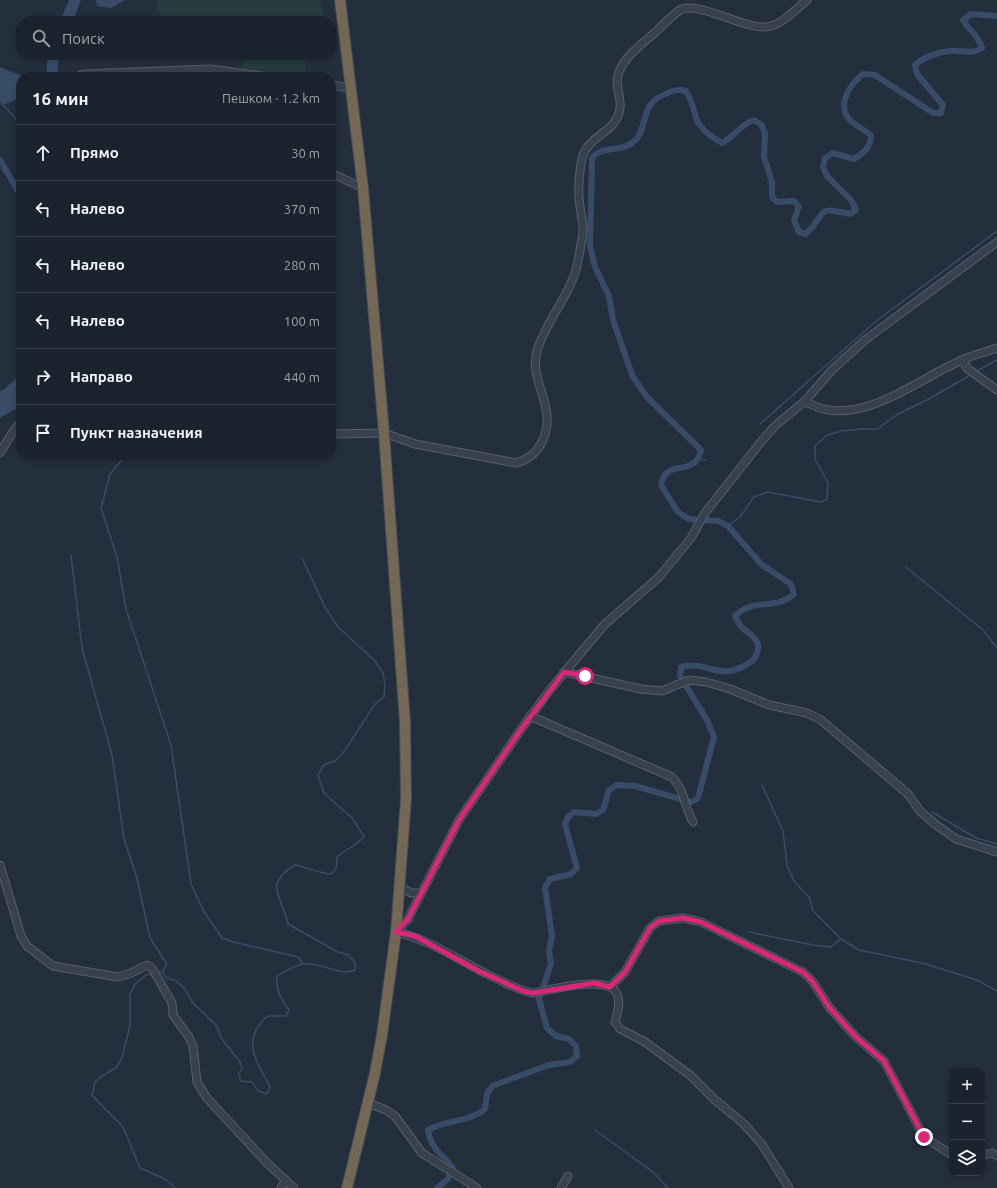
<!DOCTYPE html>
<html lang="ru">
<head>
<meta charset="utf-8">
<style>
	body { margin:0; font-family:Ubuntu,sans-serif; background:#282f3a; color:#f1f3f6 }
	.controls { position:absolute; right:12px; bottom:12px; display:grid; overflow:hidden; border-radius:8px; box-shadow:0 2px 6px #0003 }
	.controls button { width:36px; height:36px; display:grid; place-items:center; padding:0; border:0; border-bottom:1px solid #39404a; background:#1b232e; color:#f1f3f6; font:20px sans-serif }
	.stop { position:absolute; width:12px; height:12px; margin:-9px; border:3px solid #db2777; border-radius:50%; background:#fff }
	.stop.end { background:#db2777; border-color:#fff; box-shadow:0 1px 4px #0008 }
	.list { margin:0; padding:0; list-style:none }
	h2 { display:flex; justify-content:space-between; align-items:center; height:52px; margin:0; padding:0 16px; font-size:17px }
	h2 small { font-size:13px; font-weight:400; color:#a0a4aa }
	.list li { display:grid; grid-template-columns:26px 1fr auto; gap:12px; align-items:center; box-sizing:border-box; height:56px; padding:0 16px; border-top:1px solid #39404a }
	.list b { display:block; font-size:15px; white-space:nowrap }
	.list em { font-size:13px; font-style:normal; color:#a0a4aa }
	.icon { flex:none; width:22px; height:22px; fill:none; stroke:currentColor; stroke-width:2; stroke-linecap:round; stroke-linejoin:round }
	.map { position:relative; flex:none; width:997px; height:1188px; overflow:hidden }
	.search { position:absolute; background:#1b232e; box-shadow:0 2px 6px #0003; left:16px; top:16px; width:320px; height:44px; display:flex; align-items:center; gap:10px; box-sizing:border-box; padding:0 14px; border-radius:16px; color:#a0a4aa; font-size:15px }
	.panel { position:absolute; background:#1b232e; box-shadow:0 2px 6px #0003; left:16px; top:72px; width:320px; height:388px; border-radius:16px }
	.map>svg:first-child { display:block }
</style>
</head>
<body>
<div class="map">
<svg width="997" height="1188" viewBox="0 0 997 1188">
	<rect width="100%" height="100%" fill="#242f3e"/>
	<!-- green -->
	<g fill="#263c3f">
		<path d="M157 0H321L325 21H161Z"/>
		<path d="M243 55H307L305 77 242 69Z"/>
	</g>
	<!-- water -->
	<g fill="#394c67">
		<path d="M69 0H81L73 21H60Z"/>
		<path d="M96 0H125L111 8 97 6Z"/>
		<path d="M47 55H59L57 77H47Z"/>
		<path d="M0 67 20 75 21 99 19 98 3 105 0 103Z"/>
		<path d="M21 374V406L0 418V391H2Z"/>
	</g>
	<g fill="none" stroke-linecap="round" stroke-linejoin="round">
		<!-- stream -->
		<g stroke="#394c67" stroke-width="1.5">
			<path d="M2 104 21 124"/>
			<path d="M977 371 997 360"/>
			<path d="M760 424 875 322 997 231"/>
			<path d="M126 455 110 474 101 508 117 557 126 609 171 745 191 884 203 910 222 938 233 942 298 957 303 964"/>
			<path d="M699 459 706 460"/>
			<path d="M728 526 740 517 754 497 768 492 821 502 827 499 828 483 815 459V446L826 436 840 431 862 429H877L898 414 927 400 972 374"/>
			<path d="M71 555 82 648 112 755 124 839 137 878 150 938 167 964 162 972"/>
			<path d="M906 567 983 630 997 648"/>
			<path d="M762 785 783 831 787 865 794 881 809 897 813 911 841 939 859 950 922 963 977 980 997 991"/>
			<path d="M932 812 976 838 997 844"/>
			<path d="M749 932 813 945 831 947 841 939"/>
			<path d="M157 973 162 972 167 978 176 981 185 989 193 1003 217 1026 221 1038 240 1062 242 1068 238 1075 241 1081 252 1082 258 1091 267 1094 270 1087C256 1060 240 1040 268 1016H286L289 1010C281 999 275 989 277 976 285 972 295 965 303 964 321 961 338 977 355 970V962L348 955 338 952 288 924C283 898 262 884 295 865 307 867 318 873 331 874L336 869 337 857C347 848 356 847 364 836L352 818 324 793 318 775 324 765 335 761 343 753 375 704 384 697 385 686 383 673 375 661 338 627 325 607 302 558"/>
			<path d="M152 974 146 975 135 984 130 994V1025L122 1058 116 1068 102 1076 95 1082 92 1095 123 1127 140 1168 163 1178 174 1186V1188"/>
			<path d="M595 1130 653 1172 668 1188"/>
		</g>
		<!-- canal -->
		<g stroke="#394c67" stroke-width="6">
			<path d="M0 160 21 196"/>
			<path d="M437 1188 448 1179 453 1168C442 1154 431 1149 428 1130 447 1119 468 1123 485 1109L487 1094 492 1086 549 1065 570 1062 577 1056 576 1046 569 1039 556 1036 547 1028 539 999 551 964 549 950 552 936 545 888 550 879 571 874 577 868 565 824 568 817 574 812 596 814 603 810 609 790 617 785 635 786 691 802 698 798 714 737 707 720 680 676 681 667C709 659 719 685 752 661 756 658 759 650 758 644 753 631 741 633 735 616 753 597 776 611 794 594L791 584 762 565 728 526 718 521 689 519 678 512 661 485C667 456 694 480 701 450L646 396 632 375 613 320 609 296 595 267 590 246 592 158C601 146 620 152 632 143 651 129 636 104 668 93 675 90 679 89 686 91 692 100 693 109 697 120 701 130 713 138 722 143 734 137 741 124 754 120L761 124 765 133 764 157 772 182V197L777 202 794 201 799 207 794 220 799 232 806 234C828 213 814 205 850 214L856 210 851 200 827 176 823 167 825 158 833 153 854 159C864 153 870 148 871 136 865 129 855 126 849 119 836 103 851 84 863 74L875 75 933 113H941L943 105 917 74 915 65C924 57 938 52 950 51 962 50 972 55 982 48 979 35 969 31 963 20L971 14 997 16"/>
		</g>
		<defs>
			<g id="minor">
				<path d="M75 77 84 74 210 69 268 77"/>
				<path d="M331 85 350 88"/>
				<path d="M331 173 363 188"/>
				<path d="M962 360 968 369 997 390"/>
				<path d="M805 401C854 433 917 379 962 360 973 355 986 352 997 348"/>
				<path d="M331 434 384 433 415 444 516 463C527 460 535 455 541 444 560 408 528 383 537 351 546 320 572 294 578 261 580 250 583 238 583 228 582 218 580 208 579 198 578 188 580 165 583 155 589 137 614 132 619 113 624 99 613 86 619 72 625 56 640 46 652 35 659 29 675 12 682 9 704 3 741 28 766 27 781 26 796 9 807 0"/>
				<path d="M0 453 14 430 21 422"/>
				<path d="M564 672 641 689 662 691 689 680 706 682 730 689 769 705 807 713 821 720 908 794 920 811 935 824 956 839 997 852"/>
				<path d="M530 716 672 777C686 792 683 805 693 822"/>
				<path d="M0 865 21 936 27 946 53 966 118 977 129 974 147 965 152 968 172 1003 173 1015 189 1037 193 1046 197 1082 207 1098 268 1164 294 1188"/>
				<path d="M400 887 411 893H421"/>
				<path d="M610 987 625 972 650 928 659 921 683 918 701 922 803 972 813 982 829 1007 856 1037 884 1061 924 1137 952 1155"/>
				<path d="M368 1103 386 1110 395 1116 422 1153 477 1188"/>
				<path d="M982 1157 984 1155 992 1153 997 1156"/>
				<path d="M281 1188 286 1180"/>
				<path d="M561 1188 568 1176"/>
				<path d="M789 1188 763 1146 744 1124 714 1099 690 1075 645 1042 620 1029 615 1022C617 1014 621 1002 617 994 608 974 550 990 533 993 521 991 510 985 499 980 465 965 433 940 396 932L408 919 459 820 522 728 549 691 604 625 659 577 691 538 705 513 764 438 777 424 805 401 832 370 865 340 997 242"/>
			</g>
			<path id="highway" d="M340 0 363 188 384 433 405 722 406 799 396 932 382 1035 375 1073 347 1188"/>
		</defs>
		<!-- minor casing -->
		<use href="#minor" stroke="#565f6c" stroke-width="9"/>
		<!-- highway casing -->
		<use href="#highway" stroke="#434c59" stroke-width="12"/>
		<!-- minor -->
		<use href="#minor" stroke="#38414e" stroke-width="7"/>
		<!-- highway -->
		<use href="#highway" stroke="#746855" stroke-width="10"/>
	</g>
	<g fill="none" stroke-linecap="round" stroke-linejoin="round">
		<!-- route -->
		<path stroke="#db2777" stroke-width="5" d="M585 676 564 672 522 728 459 820 408 919 396 932 415 936 479 971 523 991 533 993 594 983 610 987 625 972 650 928 659 921 683 918 701 922 803 972 813 982 829 1007 856 1037 884 1061 924 1137"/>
	</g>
</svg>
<div class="controls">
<button>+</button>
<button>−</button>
<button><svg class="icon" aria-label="layers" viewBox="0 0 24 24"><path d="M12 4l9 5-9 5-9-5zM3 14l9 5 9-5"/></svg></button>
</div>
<div class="stop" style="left:585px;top:676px"></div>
<div class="stop end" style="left:924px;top:1137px"></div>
<div class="search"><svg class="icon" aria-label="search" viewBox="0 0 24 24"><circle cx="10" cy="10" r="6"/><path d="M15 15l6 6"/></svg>Поиск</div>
<section class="panel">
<h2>16 мин<small>Пешком · 1.2 km</small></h2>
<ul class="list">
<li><svg class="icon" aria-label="ahead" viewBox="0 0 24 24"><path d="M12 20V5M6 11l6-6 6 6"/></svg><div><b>Прямо</b></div><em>30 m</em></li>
<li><svg class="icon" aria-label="left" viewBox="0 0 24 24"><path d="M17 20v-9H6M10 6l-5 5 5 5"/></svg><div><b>Налево</b></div><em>370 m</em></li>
<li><svg class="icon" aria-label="left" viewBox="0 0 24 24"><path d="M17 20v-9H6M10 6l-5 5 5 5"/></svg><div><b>Налево</b></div><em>280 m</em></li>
<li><svg class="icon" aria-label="left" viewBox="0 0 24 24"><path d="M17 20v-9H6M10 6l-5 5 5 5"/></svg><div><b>Налево</b></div><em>100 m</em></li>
<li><svg class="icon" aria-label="right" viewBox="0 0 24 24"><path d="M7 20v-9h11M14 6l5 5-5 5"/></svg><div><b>Направо</b></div><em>440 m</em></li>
<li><svg class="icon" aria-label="arrive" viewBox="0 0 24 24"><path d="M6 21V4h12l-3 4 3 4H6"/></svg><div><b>Пункт назначения</b></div></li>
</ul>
</section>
</div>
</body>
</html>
